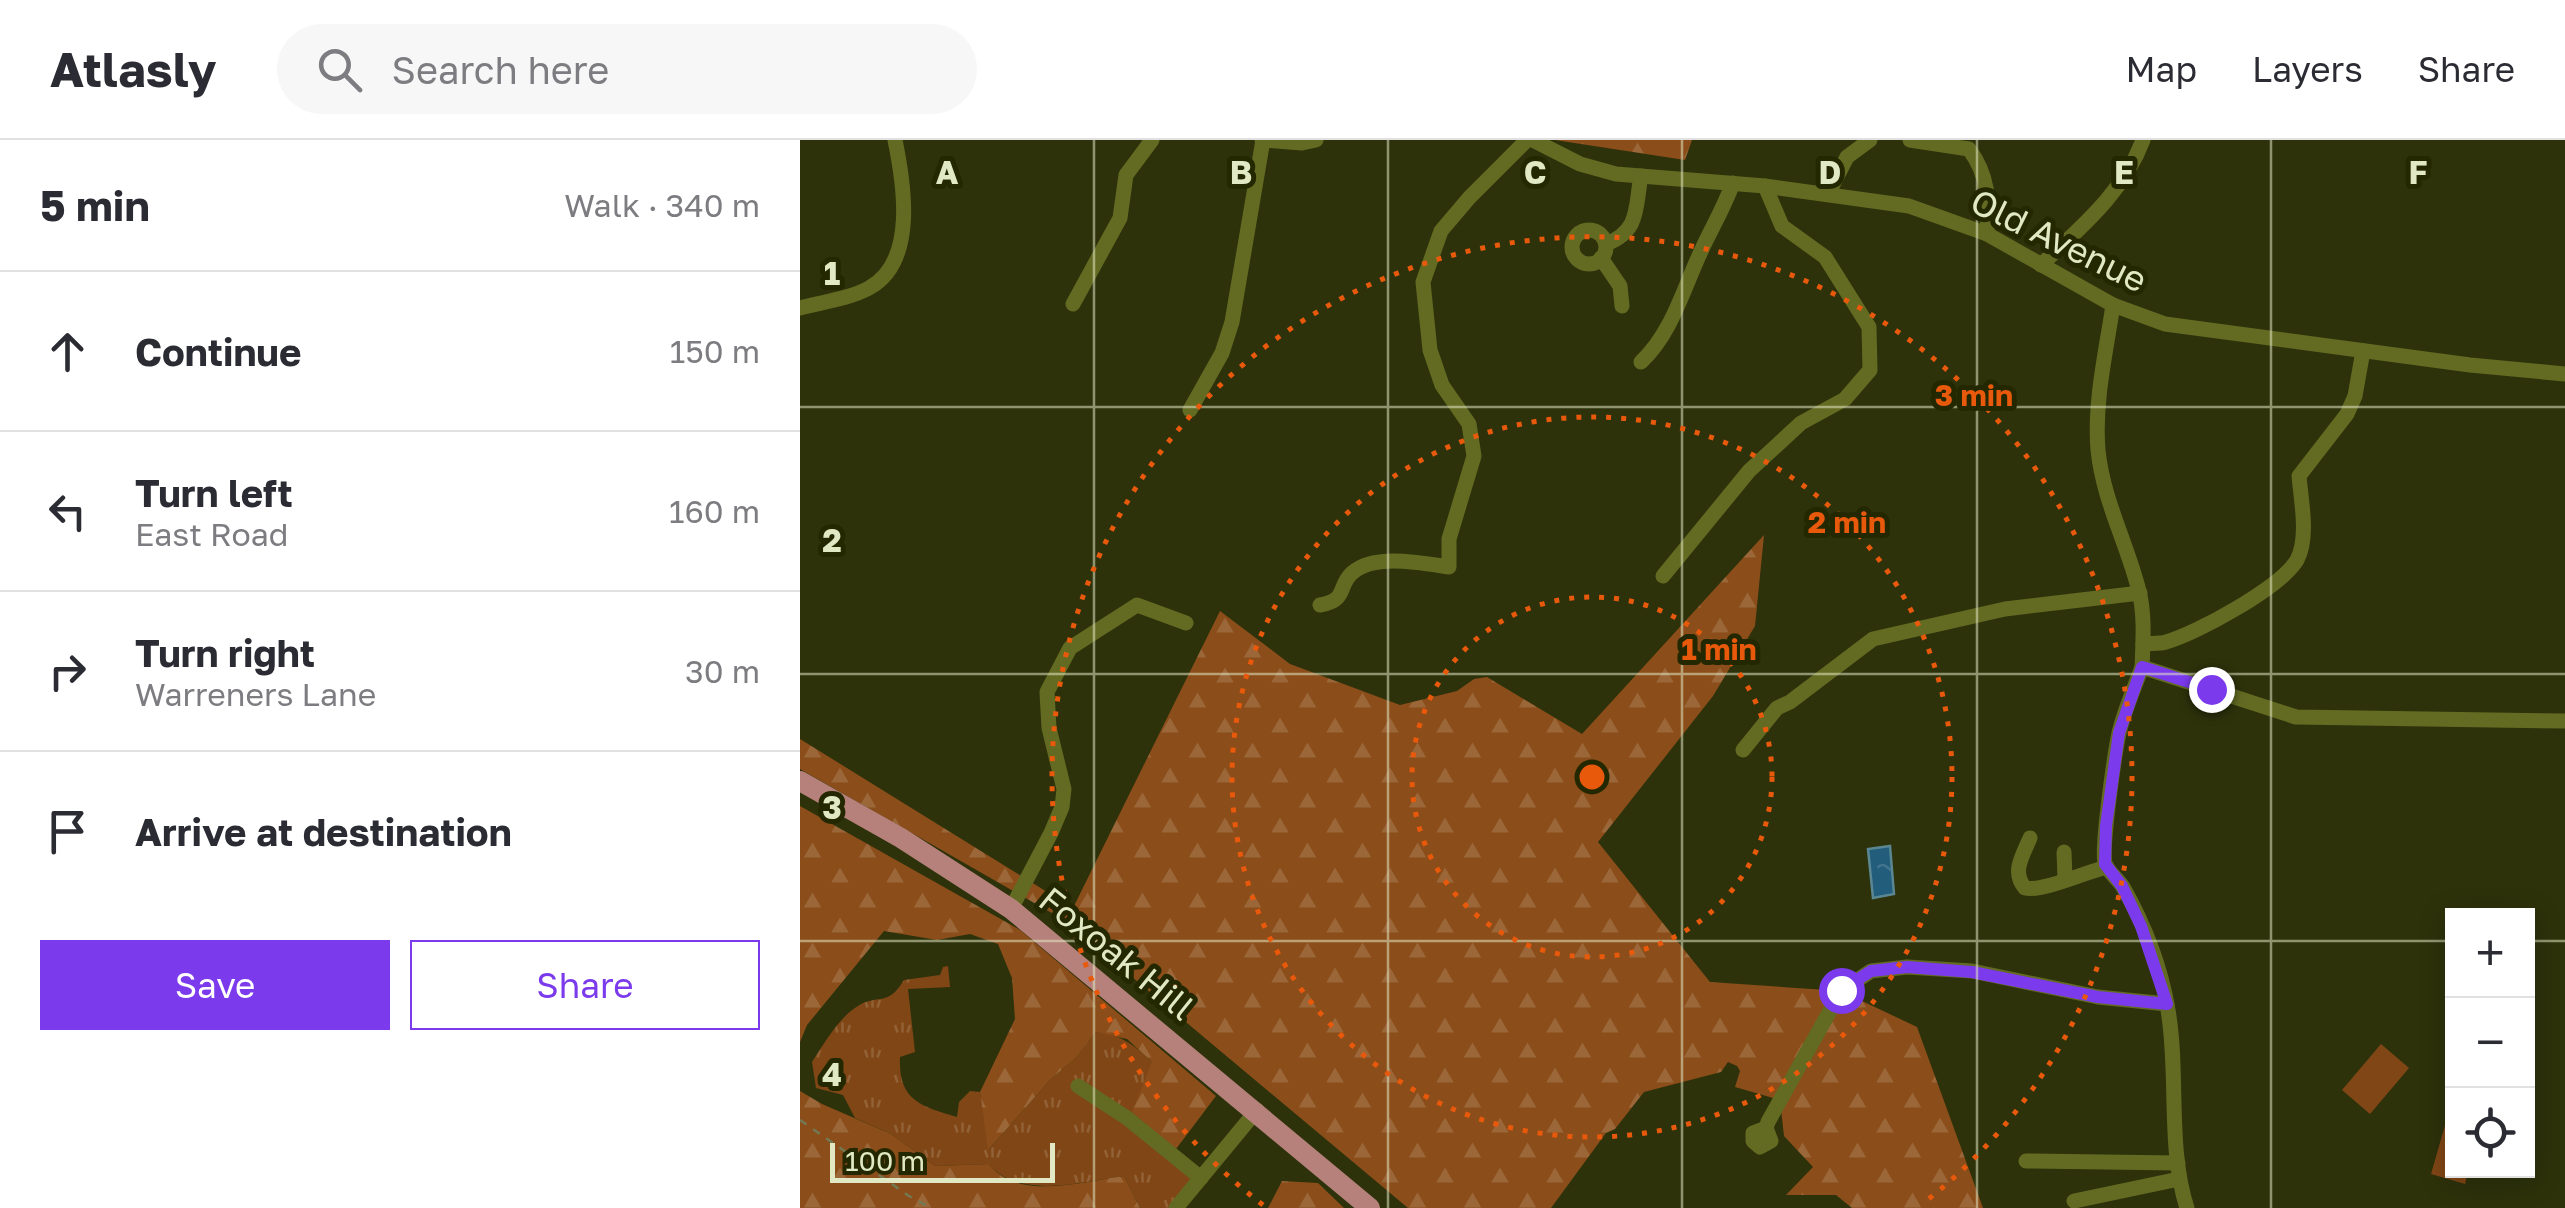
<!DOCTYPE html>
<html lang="en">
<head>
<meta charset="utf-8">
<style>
	body { margin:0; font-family:"Golos Text",sans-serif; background:#f7f7f7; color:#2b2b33 }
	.controls { position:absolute; right:30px; bottom:30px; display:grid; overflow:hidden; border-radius:0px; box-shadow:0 5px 25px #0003 }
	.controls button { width:90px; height:90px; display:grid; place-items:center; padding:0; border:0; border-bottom:2px solid #e1e1e2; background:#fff; color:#2b2b33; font:50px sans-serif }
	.scale { position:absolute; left:30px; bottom:25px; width:225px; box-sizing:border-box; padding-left:10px; border:5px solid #e1e8c4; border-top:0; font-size:28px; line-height:35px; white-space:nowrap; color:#e1e8c4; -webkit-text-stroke:8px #242801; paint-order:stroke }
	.stop { position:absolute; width:30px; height:30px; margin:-22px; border:8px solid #7c3aed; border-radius:50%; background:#fff }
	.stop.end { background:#7c3aed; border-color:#fff; box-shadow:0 2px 10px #0008 }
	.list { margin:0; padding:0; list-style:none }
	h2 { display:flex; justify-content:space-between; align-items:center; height:130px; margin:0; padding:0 40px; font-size:42px }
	h2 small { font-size:32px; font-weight:400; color:#7c7c81 }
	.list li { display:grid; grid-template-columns:65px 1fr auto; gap:30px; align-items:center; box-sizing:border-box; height:160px; padding:0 40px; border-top:2px solid #e1e1e2 }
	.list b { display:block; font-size:38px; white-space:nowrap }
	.list p { margin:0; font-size:32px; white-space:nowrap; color:#7c7c81 }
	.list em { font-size:32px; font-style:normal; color:#7c7c81 }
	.actions { display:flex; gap:20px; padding:30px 40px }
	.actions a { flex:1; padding:22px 0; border:2px solid #7c3aed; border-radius:0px; text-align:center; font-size:35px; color:#7c3aed }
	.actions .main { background:#7c3aed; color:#fff }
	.icon { flex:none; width:55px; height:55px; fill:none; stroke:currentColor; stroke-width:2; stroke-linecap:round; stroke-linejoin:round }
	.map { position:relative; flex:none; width:1765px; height:1068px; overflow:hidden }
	header { display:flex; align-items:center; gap:60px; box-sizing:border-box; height:140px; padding:0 50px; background:#fff; border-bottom:2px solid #e1e1e2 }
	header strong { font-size:48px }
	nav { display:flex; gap:55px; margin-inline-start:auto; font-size:35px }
	.search { width:700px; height:90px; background:#f7f7f7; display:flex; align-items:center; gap:25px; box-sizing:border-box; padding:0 35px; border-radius:55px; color:#7c7c81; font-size:38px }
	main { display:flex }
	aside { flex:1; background:#fff }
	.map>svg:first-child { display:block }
</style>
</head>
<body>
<header>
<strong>Atlasly</strong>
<div class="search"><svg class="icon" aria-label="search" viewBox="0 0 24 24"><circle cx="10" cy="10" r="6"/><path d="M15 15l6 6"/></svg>Search here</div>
<nav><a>Map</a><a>Layers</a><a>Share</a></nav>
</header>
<main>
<aside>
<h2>5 min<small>Walk · 340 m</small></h2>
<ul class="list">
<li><svg class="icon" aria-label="ahead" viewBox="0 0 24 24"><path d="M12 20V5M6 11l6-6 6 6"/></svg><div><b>Continue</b></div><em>150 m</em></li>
<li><svg class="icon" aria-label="left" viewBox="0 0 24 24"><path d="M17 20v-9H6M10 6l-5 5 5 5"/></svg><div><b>Turn left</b><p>East Road</p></div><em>160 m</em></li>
<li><svg class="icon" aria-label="right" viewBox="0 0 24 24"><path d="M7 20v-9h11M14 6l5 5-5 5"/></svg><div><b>Turn right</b><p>Warreners Lane</p></div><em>30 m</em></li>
<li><svg class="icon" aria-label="arrive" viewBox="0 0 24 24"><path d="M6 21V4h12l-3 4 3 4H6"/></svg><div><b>Arrive at destination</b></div></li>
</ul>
<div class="actions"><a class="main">Save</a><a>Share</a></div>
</aside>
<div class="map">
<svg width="1765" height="1068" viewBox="0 0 1765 1068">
	<defs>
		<pattern id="grass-tufts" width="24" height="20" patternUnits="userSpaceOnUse" patternTransform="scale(2.5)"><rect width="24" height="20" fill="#804615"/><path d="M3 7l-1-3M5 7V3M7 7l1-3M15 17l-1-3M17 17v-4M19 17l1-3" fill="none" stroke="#926135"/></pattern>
		<pattern id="forest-firs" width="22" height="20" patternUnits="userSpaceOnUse" patternTransform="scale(2.5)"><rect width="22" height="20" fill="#8b4d19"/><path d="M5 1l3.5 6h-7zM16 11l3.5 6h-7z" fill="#9b6739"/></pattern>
		<pattern id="water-ripples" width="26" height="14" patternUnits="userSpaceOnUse" patternTransform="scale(2.5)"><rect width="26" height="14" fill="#225d7c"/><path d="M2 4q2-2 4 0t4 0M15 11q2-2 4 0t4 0" fill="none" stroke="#42748d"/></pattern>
	</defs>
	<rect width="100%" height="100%" fill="#2d320b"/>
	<!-- grass -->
	<path fill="url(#grass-tufts)" d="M148 826 150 847 108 849 115 912 100 917C98 960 120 966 157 977L159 962 170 951 180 952 189 1009 251 939 277 917 296 892C322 895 333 904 352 922L357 992 376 1009 395 1045 376 1068H340L324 1036C284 1041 219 1061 189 1024L135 1026 91 994 55 978 43 955 16 948 12 922C24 904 39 877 58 866 79 853 87 868 104 840L140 835 143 827Z"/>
	<!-- forest -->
	<g fill="url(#forest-firs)">
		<path d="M755 0H892L885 20Z"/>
		<path d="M964 395 955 486 913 556 798 702 910 842 1041 851 1117 887 1183 1068H1052L1036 1055H986L1013 1027 984 996 980 960 935 947 940 931 937 926 928 922 921 932 844 952 815 989 806 993 751 1068H608L264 780 0 629V599L273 768 420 471 490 524 600 565 657 551 674 539 687 537 782 594Z"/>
		<path d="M0 666 220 790 416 956 376 1009 332 972 352 922 327 899 296 892 277 917 251 939 188 1010 180 952 215 879 212 838 198 804 170 794 137 800 84 791 7 885 0 902Z"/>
		<path d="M0 951 22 964 91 994 135 1026 189 1024C218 1062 284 1041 324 1036L340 1068H0Z"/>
		<path d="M482 1041 518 1043 544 1068H468Z"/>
	</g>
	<!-- pitch -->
	<g fill="#804615">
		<path d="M1581 904 1609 928 1570 974 1542 950Z"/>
		<path d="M1652 961V1030L1668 1031 1665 1044 1631 1034Z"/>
	</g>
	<!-- water -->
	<path fill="url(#water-ripples)" stroke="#5b8792" stroke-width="2.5" d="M1090 706 1094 754 1073 758 1068 709Z"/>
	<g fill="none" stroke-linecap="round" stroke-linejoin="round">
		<!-- path -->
		<path stroke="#737953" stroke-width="2.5" stroke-dasharray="8 8" stroke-linecap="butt" d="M0 980 109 1056 131 1068"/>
		<!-- minor -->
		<g stroke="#636b22" stroke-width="15">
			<path d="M462 0 502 3 516 0"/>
			<path d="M733 0 780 24 816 34 965 46 1109 66 1187 94 1313 165 1365 184 1670 225 1765 234"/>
			<path d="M1110 0 1169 9C1189 36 1189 61 1187 94"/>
			<path d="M1028 54 1047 17 1070 0"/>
			<circle cx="789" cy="107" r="17"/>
			<path d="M806 104C840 91 835 68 841 36"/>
			<path d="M801 118 820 146 822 166"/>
			<path d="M1241 125C1281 87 1323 53 1343 0"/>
			<path d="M273 164 320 78 326 35 352 0"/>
			<path d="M1313 165C1306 212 1294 262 1298 310 1303 360 1327 403 1339 451 1345 475 1343 502 1342 527L1496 577 1765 581"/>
			<path d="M0 168C22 162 49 159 69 148 117 122 104 44 95 0"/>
			<path d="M841 222C873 192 884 146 903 107 914 84 924 67 933 43"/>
			<path d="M390 270 422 213 432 182 463 0"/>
			<path d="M863 436 949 331 1001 283 1045 259 1070 230 1069 187 1025 117 982 86 965 46"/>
			<path d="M520 465C548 460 537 447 552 433 574 413 622 423 649 427V399L674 316 669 284 642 245 630 210 623 142 641 91 669 58 727 0"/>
			<path d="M1343 504C1350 503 1359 504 1366 502 1396 494 1481 447 1497 420 1509 398 1501 360 1499 336L1547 274 1555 256 1563 211"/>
			<path d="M1342 527C1334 549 1324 571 1319 593 1315 612 1301 707 1305 723 1307 731 1318 739 1323 747 1344 784 1361 828 1368 870 1379 934 1367 1006 1387 1068"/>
			<path d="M943 610 977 568 990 562 1073 499 1205 469 1340 453"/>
			<path d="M1230 698C1223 715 1211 732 1225 748 1243 752 1285 732 1307 727"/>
			<path d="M1264 712 1265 738"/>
			<path d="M211 769 251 693 262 667 264 649 249 588 247 552 270 508 337 465 386 483"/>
			<path d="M278 946 327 978 401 1038"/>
			<path d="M966 988 953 993V1001L960 1007 971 1001 966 988 968 982 1041 851 1071 831 1107 827 1172 831 1298 857 1367 864"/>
			<path d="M1226 1021 1378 1023"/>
			<path d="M1274 1061 1379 1039"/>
			<path d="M376 1068 457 970"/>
		</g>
		<!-- major -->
		<path stroke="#b5817a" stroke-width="20" d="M0 641 101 698 211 769 570 1068"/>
	</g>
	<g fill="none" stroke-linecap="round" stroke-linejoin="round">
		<!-- route -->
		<path stroke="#7c3aed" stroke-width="12" d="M1041 850 1071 831 1107 827 1172 832 1298 857 1367 864 1341 786 1322 746 1305 724 1306 686 1319 593 1342 527 1411 549"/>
	</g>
	<!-- grid -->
	<path fill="none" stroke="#e1e8c4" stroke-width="2.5" stroke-opacity="0.55" d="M294 0V1068M588 0V1068M882 0V1068M1177 0V1068M1471 0V1068M0 267H1765M0 534H1765M0 801H1652M1728 801H1765"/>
	<!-- distance rings -->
	<g fill="none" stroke="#e8590c" stroke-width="5" stroke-dasharray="5 10">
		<circle cx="792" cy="637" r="180"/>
		<circle cx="792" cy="637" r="360"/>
		<path d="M463 1065A540 540 0 1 1 1121 1065"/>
	</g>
	<g text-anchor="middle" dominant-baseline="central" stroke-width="10" stroke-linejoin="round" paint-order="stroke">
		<!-- street labels -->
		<g font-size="35" fill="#e1e8c4" stroke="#242801">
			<text transform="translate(1259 100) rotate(26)">Old Avenue</text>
			<text transform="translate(317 813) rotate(39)">Foxoak Hill</text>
		</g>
	</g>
	<g font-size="32" text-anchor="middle" font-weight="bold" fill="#e1e8c4" stroke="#242801" stroke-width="10" stroke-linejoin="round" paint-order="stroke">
		<text x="147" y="44">A</text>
		<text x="441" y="44">B</text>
		<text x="735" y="44">C</text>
		<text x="1030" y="44">D</text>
		<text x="1324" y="44">E</text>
		<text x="1618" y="44">F</text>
		<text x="32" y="145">1</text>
		<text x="32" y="412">2</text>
		<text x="32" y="679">3</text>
		<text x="32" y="946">4</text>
	</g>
	<circle cx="792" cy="637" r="15" fill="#e8590c" stroke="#242801" stroke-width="5"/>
	<g font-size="30" text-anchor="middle" font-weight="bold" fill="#e8590c" stroke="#242801" stroke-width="10" stroke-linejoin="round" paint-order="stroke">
		<text x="1174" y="266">3 min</text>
		<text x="1047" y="393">2 min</text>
		<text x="919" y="520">1 min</text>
	</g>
</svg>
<div class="controls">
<button>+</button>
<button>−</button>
<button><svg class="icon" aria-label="locate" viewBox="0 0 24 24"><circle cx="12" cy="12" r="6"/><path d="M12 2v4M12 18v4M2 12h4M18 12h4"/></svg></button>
</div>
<div class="scale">100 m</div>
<div class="stop" style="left:1041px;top:850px"></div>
<div class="stop end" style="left:1411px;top:549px"></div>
</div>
</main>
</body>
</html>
